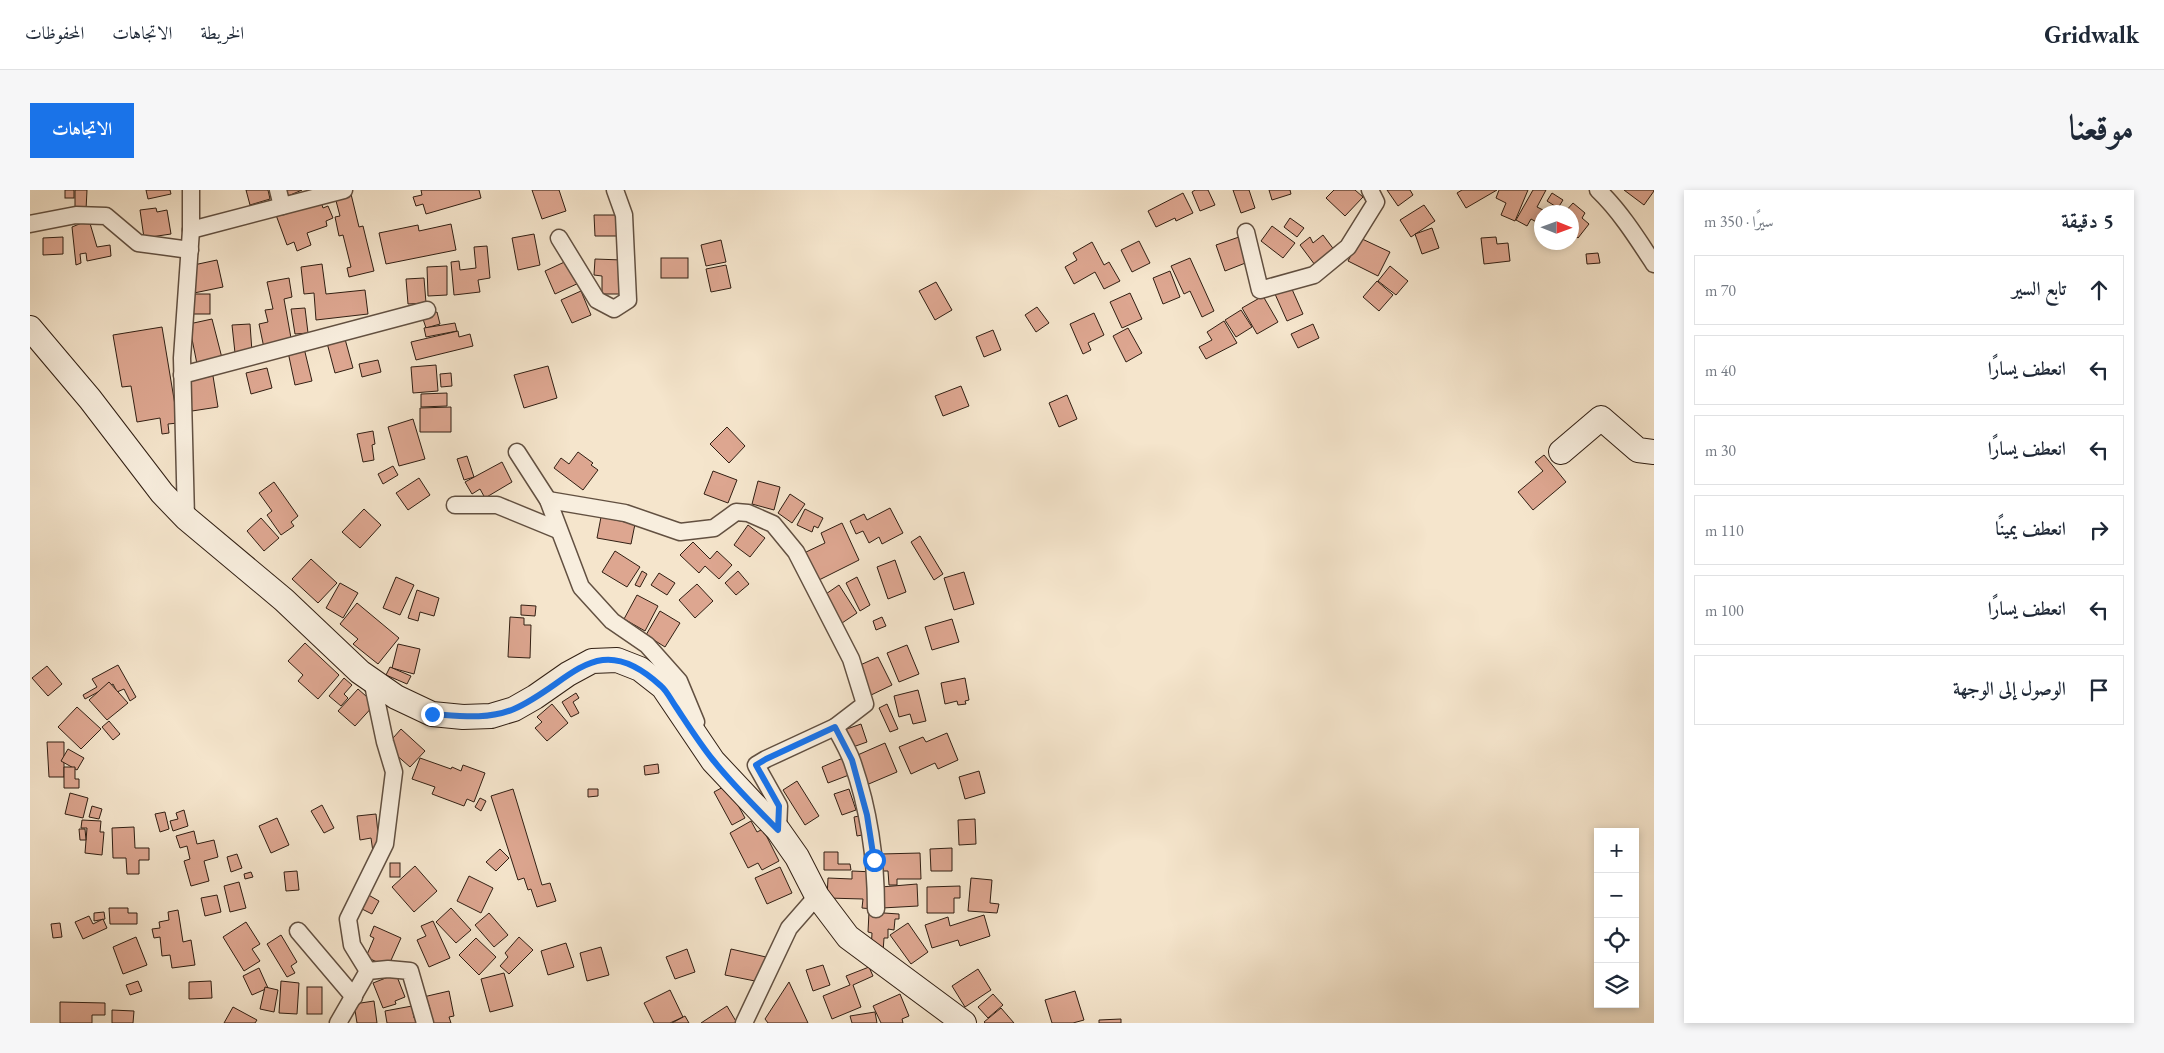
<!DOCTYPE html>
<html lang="ar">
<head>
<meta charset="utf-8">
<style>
	body { margin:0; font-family:"EB Garamond",Amiri,serif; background:#f6f6f7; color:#1f2937; direction:rtl }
	.controls { position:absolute; right:15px; bottom:15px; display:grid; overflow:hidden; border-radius:0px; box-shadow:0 2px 8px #0003 }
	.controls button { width:45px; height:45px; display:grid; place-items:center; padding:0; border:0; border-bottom:1px solid #e0e1e3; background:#fff; color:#1f2937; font:25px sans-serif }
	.compass { position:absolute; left:1504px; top:15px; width:45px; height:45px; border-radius:50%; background:#fff; box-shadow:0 2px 8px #0003; rotate:91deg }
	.stop { position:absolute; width:15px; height:15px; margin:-11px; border:4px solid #1a73e8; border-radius:50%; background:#fff }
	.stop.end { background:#1a73e8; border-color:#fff; box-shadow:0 1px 5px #0008 }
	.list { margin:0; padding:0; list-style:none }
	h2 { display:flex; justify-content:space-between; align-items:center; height:65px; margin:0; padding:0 20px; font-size:21px }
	h2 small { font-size:16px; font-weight:400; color:#747a83 }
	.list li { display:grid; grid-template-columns:32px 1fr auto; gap:15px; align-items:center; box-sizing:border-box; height:70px; margin:0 10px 10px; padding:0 10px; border:1px solid #e0e1e3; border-radius:0px }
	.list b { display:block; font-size:19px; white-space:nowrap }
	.list em { font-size:16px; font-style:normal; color:#747a83 }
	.icon { flex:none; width:28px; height:28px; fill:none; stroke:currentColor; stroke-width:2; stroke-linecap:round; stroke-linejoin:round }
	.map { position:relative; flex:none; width:1624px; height:833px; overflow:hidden; direction:ltr; border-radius:0px }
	header { display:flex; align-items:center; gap:30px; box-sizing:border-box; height:70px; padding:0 25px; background:#fff; border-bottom:1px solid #e0e1e3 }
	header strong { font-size:24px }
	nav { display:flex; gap:28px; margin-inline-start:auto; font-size:18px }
	.intro { display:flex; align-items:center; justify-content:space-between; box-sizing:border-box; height:120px; padding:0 30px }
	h1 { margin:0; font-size:35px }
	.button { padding:12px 22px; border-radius:0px; background:#1a73e8; color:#fff; font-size:18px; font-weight:700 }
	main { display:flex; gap:30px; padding:0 30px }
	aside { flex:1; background:#fff; border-radius:0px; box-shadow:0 2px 8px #0003 }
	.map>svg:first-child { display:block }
</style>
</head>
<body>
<header>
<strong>Gridwalk</strong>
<nav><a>الخريطة</a><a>الاتجاهات</a><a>المحفوظات</a></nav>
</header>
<div class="intro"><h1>موقعنا</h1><a class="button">الاتجاهات</a></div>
<main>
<aside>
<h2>5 دقيقة<small>سيرًا · 350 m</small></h2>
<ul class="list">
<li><svg class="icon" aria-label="ahead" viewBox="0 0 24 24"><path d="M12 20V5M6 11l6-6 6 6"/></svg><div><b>تابع السير</b></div><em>70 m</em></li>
<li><svg class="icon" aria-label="left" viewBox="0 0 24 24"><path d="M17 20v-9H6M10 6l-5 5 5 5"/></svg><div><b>انعطف يسارًا</b></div><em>40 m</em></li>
<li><svg class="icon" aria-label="left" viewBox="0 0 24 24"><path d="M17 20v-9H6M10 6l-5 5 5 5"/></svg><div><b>انعطف يسارًا</b></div><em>30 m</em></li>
<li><svg class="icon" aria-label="right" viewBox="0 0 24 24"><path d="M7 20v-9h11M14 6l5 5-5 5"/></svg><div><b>انعطف يمينًا</b></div><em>110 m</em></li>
<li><svg class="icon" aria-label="left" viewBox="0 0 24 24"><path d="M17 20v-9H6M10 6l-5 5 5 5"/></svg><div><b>انعطف يسارًا</b></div><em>100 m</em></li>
<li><svg class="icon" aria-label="arrive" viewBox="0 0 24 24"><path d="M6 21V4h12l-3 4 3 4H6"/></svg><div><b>الوصول إلى الوجهة</b></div></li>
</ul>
</aside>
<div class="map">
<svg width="1624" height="833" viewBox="0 0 1624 833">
	<rect width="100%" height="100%" fill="#f5e5cc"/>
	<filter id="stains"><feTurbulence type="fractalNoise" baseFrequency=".004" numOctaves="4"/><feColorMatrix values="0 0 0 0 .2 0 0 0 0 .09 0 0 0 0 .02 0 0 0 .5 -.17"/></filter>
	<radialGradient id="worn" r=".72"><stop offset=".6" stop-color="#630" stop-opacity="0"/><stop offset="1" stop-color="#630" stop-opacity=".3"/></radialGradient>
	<!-- building -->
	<g fill="#dda690" stroke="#311f13">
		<rect x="35" y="0" width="9" height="8"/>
		<path d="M45 0H57L56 20H45Z"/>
		<path d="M116 0H140L141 4 118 9Z"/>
		<path d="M216 0H238L240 9 220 15Z"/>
		<path d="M256 0H272L258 6Z"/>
		<path d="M391 0H449L451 8 396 24 393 14 386 16 383 7 392 5Z"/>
		<path d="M502 0H529L536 21 512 29Z"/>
		<path d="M1165 0H1178L1185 15 1170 21 1162 2Z"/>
		<path d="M1203 0H1219L1225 18 1211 23Z"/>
		<path d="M1239 0H1260L1261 4 1242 10Z"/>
		<path d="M1304 0H1325L1333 7 1315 26 1296 8Z"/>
		<path d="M1357 0H1380L1383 5 1368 16Z"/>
		<path d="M1432 0H1467L1436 18 1427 3Z"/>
		<path d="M1469 0H1498L1485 31 1471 25 1476 13 1466 8Z"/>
		<path d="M1503 0H1516L1507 17 1517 22H1512V35L1501 29 1497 36 1486 30Z"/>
		<path d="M1594 0H1624V1L1614 15Z"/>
		<path d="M1153 3 1163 23 1146 31 1145 28 1126 37 1118 21Z"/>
		<path d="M1522 3 1533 10 1528 18 1517 11Z"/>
		<path d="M321 4 329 37 333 36 344 81 319 87 317 78 321 77 313 45 309 46 305 27 310 26 305 7Z"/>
		<path d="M290 9 293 18 298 16 303 28 296 31 297 36 277 43 281 55 267 61 264 52 257 55 246 25Z"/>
		<path d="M1543 13 1555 23 1552 28 1559 34 1548 48 1542 43V22H1535Z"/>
		<path d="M1394 15 1405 31 1381 47 1370 30Z"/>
		<path d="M126 18 127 22 137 20 141 44 114 48 110 20Z"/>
		<path d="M564 25H586L587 46H565Z"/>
		<path d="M1260 28 1274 38 1267 47 1254 37Z"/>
		<path d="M59 30 67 57 80 55 81 66 57 71 56 63 50 64 51 73 46 75 42 37Z"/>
		<path d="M421 34 426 60 356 74 349 43 388 35 389 41Z"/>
		<path d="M1242 36 1265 53 1253 68 1231 51Z"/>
		<path d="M1402 38 1409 58 1392 64 1385 44Z"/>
		<path d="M504 44 510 75 488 80 482 48Z"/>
		<path d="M1293 45 1305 61 1285 75 1270 55 1280 47 1283 53Z"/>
		<path d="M33 47V64L13 65V48Z"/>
		<path d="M1209 47 1218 72 1195 81 1186 55Z"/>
		<path d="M1466 47 1467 54 1478 53 1480 71 1454 74 1451 48Z"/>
		<path d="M1330 48 1360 62 1348 86 1318 71Z"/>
		<path d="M691 50 696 72 676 76 671 55Z"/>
		<path d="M1109 51 1120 73 1102 82 1091 60Z"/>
		<path d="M1062 52 1074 75 1079 72 1090 91 1074 99 1065 82 1044 94 1035 77 1047 70 1043 63Z"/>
		<path d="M457 56 460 88 448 90 450 102 424 105 421 72 429 71 430 80 446 78 444 57Z"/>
		<path d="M1568 63 1570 73 1557 74 1556 64Z"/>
		<rect x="631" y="68" width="27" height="20"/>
		<path d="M1160 68 1184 121 1172 127 1160 101 1154 104 1141 76Z"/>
		<path d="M541 69 551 92 525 104 515 81Z"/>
		<path d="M565 69 592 70 591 104H572V86L564 85Z"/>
		<path d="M187 70 193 97 164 103 159 76Z"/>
		<path d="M292 74 296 104 335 100 338 124 286 130 284 103 274 104 271 77Z"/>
		<path d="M696 75 701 98 681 102 676 79Z"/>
		<path d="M417 76V105L398 106 397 77Z"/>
		<path d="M1360 76 1378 91 1366 105 1348 91Z"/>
		<path d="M1140 81 1150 107 1133 114 1123 88Z"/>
		<path d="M259 88 262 107 254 109 261 148 247 151 248 155 234 158 229 134 238 132 235 120 243 119 237 92Z"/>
		<path d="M394 88 396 113 378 114 376 89Z"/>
		<path d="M1347 91 1363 105 1349 121 1333 107Z"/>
		<path d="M906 92 922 120 905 130 889 101Z"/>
		<path d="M1261 97 1273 124 1257 131 1245 104Z"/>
		<path d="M551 101 561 125 542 133 531 110Z"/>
		<path d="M1100 103 1112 129 1092 138 1080 112Z"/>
		<rect x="158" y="104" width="22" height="20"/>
		<path d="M1233 106 1248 132 1227 144 1212 118Z"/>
		<path d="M1007 117 1019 133 1006 142 995 125Z"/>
		<path d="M275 118 278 143 265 144 261 119Z"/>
		<path d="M1211 120 1222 137 1206 147 1195 130Z"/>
		<path d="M407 122 410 134 396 138 392 126Z"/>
		<path d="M1064 123 1074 145 1058 153 1061 160 1053 164 1040 134Z"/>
		<path d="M182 129 192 168 167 174 159 134Z"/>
		<path d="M1194 131 1207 153 1176 169 1169 157 1182 150 1177 142Z"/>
		<path d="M425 133 427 141 396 147 394 138Z"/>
		<path d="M220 134 222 162 205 163 202 135Z"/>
		<path d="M1283 134 1289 148 1268 158 1261 144Z"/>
		<path d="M132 137 148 233 138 234 139 243 132 244 130 228 107 232 101 196 92 197 83 145Z"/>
		<path d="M1098 138 1112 163 1096 172 1083 146Z"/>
		<path d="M963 140 971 160 954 167 946 147Z"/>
		<path d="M428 141 429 147 440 144 443 156 386 170 381 152Z"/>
		<path d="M315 149 323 178 305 183 297 153Z"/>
		<path d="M274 158 282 191 265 195 258 162Z"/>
		<path d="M348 170 351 182 332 187 329 174Z"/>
		<path d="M406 175 408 201 383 203 381 177Z"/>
		<path d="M518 176 527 208 494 218 484 185Z"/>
		<path d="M237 178 242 198 221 204 216 183Z"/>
		<path d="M421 183 422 196 411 197 410 184Z"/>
		<path d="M183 186 188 217 162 221 157 190Z"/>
		<path d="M931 196 939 216 913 226 905 206Z"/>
		<path d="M417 203V216L391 217V204Z"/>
		<path d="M1037 205 1047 229 1029 237 1019 213Z"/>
		<path d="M421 217V242H390V218Z"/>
		<path d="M383 229 395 269 369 276 358 237Z"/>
		<path d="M697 237 715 256 699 273 680 254Z"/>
		<path d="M343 241 345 254 342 255 344 270 333 272 327 244Z"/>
		<path d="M548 262 563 273 561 275 568 280 553 300 524 278 531 268 539 274Z"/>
		<path d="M1514 265 1536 292 1503 320 1488 302 1513 281 1505 272Z"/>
		<path d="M437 266 444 287 434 290 427 269Z"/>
		<path d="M472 272 482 292 455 308 450 299 442 304 435 292Z"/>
		<path d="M363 276 368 285 353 294 348 284Z"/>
		<path d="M683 281 707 290 698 313 674 304Z"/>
		<path d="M389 288 400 305 378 320 366 303Z"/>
		<path d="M728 291 750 297 744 320 722 314Z"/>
		<path d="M244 292 268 326 261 332 264 336 251 345 237 325 242 321 229 303Z"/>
		<path d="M760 304 775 314 762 333 748 323Z"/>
		<path d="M860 318 873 343 852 354 849 347 839 353 833 341 826 344 820 331 834 324 837 330Z"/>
		<path d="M334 319 351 335 330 358 312 342Z"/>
		<path d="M775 319 793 328 788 338 784 336 782 342 767 335Z"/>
		<path d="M571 327 605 334 601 354 567 348Z"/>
		<path d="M231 328 249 348 234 361 217 341Z"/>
		<path d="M812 333 829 370 787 391 774 363 795 353 791 343Z"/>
		<path d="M718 335 735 348 720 367 704 355Z"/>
		<path d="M890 346 913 384 904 390 881 352Z"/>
		<path d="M663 352 680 369 687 361 702 375 689 389 675 376 669 383 650 365Z"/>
		<path d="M585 361 610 377 597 397 572 382Z"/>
		<path d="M281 369 307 393 288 413 262 389Z"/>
		<path d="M865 370 876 402 858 409 847 377Z"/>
		<path d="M612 381 617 384 610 397 605 395Z"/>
		<path d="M708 381 719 394 706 405 695 393Z"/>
		<path d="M934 382 944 414 924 420 914 388Z"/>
		<path d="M629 383 645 393 637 405 621 395Z"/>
		<path d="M366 387 384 395 370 425 353 418Z"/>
		<path d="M827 387 840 415 830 421 816 393Z"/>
		<path d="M310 393 328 403 313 428 296 418Z"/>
		<path d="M667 394 683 411 665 428 649 410Z"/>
		<path d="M809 395 827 423 812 433 793 406Z"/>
		<path d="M387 400 409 408 404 426 390 422 388 431 378 428Z"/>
		<path d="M607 405 628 416 615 441 594 429Z"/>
		<path d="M327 413 369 448 348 474 323 454 328 449 310 434Z"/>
		<path d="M491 415 506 416 505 426 491 425Z"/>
		<path d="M630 421 650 433 635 457 616 445Z"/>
		<path d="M480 427 494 428V435H501L500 468 478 467Z"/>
		<path d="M852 427 856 436 846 440 843 431Z"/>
		<path d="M922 429 929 452 902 460 895 437Z"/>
		<path d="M275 453 309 485 288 509 268 491 273 485 258 471Z"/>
		<path d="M368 454 390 459 384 484 362 478Z"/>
		<path d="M877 455 889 484 869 492 857 463Z"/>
		<path d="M848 467 862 495 839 506 828 476Z"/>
		<path d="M88 475 106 507 100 511 94 499 87 502 83 494 55 509 53 505 67 497 62 489Z"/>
		<path d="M17 476 32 494 18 506 2 488Z"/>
		<path d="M360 477 381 486 377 494 356 485Z"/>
		<path d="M314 488 322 495 314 504 318 508 311 516 299 506Z"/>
		<path d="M935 488 939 510 935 511 936 514 928 515 927 511 915 514 911 493Z"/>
		<path d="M79 492 98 513 77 530 59 510Z"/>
		<path d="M328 499 345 514 325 536 308 521Z"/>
		<path d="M888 500 896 531 883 534 880 524 869 527 864 506Z"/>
		<path d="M546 503 549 508 543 512 549 523 541 527 532 512Z"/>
		<path d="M522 514 538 533 517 551 505 538 512 532 507 527Z"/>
		<path d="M857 514 868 539 860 542 849 518Z"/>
		<path d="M47 517 71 539 51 559 28 537Z"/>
		<path d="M79 531 90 544 83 550 72 537Z"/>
		<path d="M831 534 837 552 820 558 814 540Z"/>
		<path d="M371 539 395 561 380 577 356 556Z"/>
		<path d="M917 543 928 570 908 579 905 573 881 584 869 557 893 547 896 552Z"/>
		<path d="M17 552H34V587H19Z"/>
		<path d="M855 553 867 582 834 596 823 567Z"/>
		<path d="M38 559 54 568 47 580 31 571Z"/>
		<path d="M390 568 421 579 422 577 431 581 433 575 455 583 444 612 437 609 434 616 402 604 405 597 382 589Z"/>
		<path d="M813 568 819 585 798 593 792 577Z"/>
		<path d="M628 574 629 583 615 585 614 576Z"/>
		<path d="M34 577H45V589H49V598H34Z"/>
		<path d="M949 581 955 603 935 609 929 587Z"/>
		<path d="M767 591 789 626 775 635 753 600Z"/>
		<path d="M697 595 715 628 702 635 684 602Z"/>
		<path d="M483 599 512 695 520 693 526 711 507 717 501 699 498 700 494 688 488 690 461 606Z"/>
		<path d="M558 599H568V606L558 607Z"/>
		<path d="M819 599 826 620 812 625 804 604Z"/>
		<path d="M40 603 58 608 53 628 35 624Z"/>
		<path d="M450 608 456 611 451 621 445 617Z"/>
		<path d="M292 615 304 638 294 643 281 621Z"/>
		<path d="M62 616 72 619 69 629 59 627Z"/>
		<path d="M154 620 158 636 143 641 140 631 148 629 146 623Z"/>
		<path d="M135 622 139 639 130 642 125 624Z"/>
		<path d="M346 624 350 662H343L341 648 330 650 327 626Z"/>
		<path d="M834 625 837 644 827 646 824 627Z"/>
		<path d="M247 628 259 655 241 663 229 636Z"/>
		<path d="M945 629 946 654 929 655 928 630Z"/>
		<path d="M52 630 71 631 70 642H74L72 665 55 663 57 638H51Z"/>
		<path d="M721 631 727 642 733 639 749 671 732 680 728 673 718 678 700 643Z"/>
		<path d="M104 637 105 658H119V670H109V684H97L96 668H83L82 638Z"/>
		<path d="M49 639H55L56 650H50Z"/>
		<path d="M164 641 167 654 184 650 188 667 174 671 179 691 161 696 154 671 160 669 157 656 150 658 146 646Z"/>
		<path d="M922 658V681H901L900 659Z"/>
		<path d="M470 659 479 668 466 681 456 672Z"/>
		<path d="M794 662H808V674H820L821 680H794Z"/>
		<path d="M890 663 891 689H867V695H859L858 681H851V664Z"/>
		<path d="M207 664 212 678 201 682 197 667Z"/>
		<rect x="360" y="673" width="10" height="14"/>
		<path d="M385 676 407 701 384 722 362 697Z"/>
		<path d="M750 677 762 703 737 714 725 688Z"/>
		<path d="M267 681 269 700 256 701 254 682Z"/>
		<path d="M822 681 844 682 843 719 832 718 833 709 797 708 798 688 822 689Z"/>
		<path d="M221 682 223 687 215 689 214 684Z"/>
		<path d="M439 686 463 698 451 723 427 711Z"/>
		<path d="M941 688 962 690 960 713 969 714 967 723 938 721Z"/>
		<path d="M209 692 216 718 200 722 194 696Z"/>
		<path d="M887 694 888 716 852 718 851 697Z"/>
		<path d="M930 696V708H924V723H897V697Z"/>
		<path d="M335 703 349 711 342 724 328 717Z"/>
		<path d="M187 705 191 722 175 726 171 708Z"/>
		<path d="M79 718H98V723H107V734H80Z"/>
		<path d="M421 718 441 740 426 753 406 732Z"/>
		<path d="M148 720 153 752 161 750 165 775 142 778 140 765 132 766 130 747 124 748 122 739 130 738 129 732 139 730 138 722Z"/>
		<path d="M74 722 75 729 64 731V723Z"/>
		<path d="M839 722 869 724V729H865L864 740 858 739V748H854L853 762 841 761 842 743 838 742Z"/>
		<path d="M459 723 478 745 464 757 445 735Z"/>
		<path d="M954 725 960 746 930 756 928 750 902 758 895 735 918 727 920 736Z"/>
		<path d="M59 726 63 734 73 729 77 738 53 749 45 732Z"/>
		<path d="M403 731 420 768 399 777 387 750 396 746 391 736Z"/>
		<path d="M216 732 230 754 222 759 230 771 214 781 193 747Z"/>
		<path d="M30 733 32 747 23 748 21 734Z"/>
		<path d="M878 733 898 762 881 774 860 745Z"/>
		<path d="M344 736 371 748 358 777 336 767 344 748 340 746Z"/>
		<path d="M251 745 267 772 261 776 265 783 257 787 237 754Z"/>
		<path d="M106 747 117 775 93 784 83 757Z"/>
		<path d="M489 747 503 760 479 784 470 776 478 767 475 763Z"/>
		<path d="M446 748 466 767 449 785 429 765Z"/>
		<path d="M536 753 544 777 518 785 511 761Z"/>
		<path d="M571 757 579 785 557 791 550 763Z"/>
		<path d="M657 759 665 782 645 789 636 767Z"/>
		<path d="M701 759 736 767 730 792 695 785Z"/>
		<path d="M793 775 800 795 783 801 776 780Z"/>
		<path d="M839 777 843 786 823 795 831 817 802 829 793 806 820 795 816 786Z"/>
		<path d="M229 778 238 798 222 805 213 786Z"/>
		<path d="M948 779 961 800 935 817 922 796Z"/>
		<path d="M474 783 483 816 460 822 451 789Z"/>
		<path d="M366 784 375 807 365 811 366 814 353 818 343 793Z"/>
		<path d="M108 791 112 801 100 805 96 795Z"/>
		<path d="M181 791 182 808 159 809V792Z"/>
		<path d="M251 791 269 793 267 824 249 823Z"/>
		<path d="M759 792 778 833H738L735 829Z"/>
		<path d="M235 797 248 800 244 822 230 819Z"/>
		<rect x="277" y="797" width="15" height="27"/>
		<path d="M640 800 653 827 640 833H624L614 813Z"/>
		<path d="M419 801 424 826 419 827 421 833H403L399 815 391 817 389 808Z"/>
		<path d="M1045 801 1054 830 1043 833H1022L1015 810Z"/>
		<path d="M870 804 879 826 872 829 873 833H851L843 816Z"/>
		<path d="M963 804 973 815 958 828 948 817Z"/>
		<path d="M344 811 347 833H327L324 814Z"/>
		<path d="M30 812 75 813V825H62V833H30Z"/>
		<path d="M382 816 384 828 386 827 387 833H357L355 821Z"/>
		<path d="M697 816 707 833H671Z"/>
		<path d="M203 817 227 830 225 833H194Z"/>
		<path d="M971 818 984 833H955L954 832Z"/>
		<path d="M82 820 104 821 103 833H82Z"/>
		<path d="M845 822 847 833H822L820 826Z"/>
		<path d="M655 826 659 833H642Z"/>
		<path d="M1091 829V833H1069V830Z"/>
	</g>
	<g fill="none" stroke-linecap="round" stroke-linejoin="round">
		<defs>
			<g id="street">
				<path d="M248 0 252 16"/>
				<path d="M1568 0C1590 21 1607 48 1624 74"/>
				<path d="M0 34 46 25 76 26 108 53 160 60"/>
				<path d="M161 40 314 0"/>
				<path d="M1216 42 1230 100 1284 85 1318 57 1346 12 1340 0"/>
				<path d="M529 48 567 110 584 119 598 110 594 25 585 0"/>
				<path d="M152 185 397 120"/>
				<path d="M487 262 518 310 551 397 582 431 617 455 649 491 666 532"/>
				<path d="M518 310 595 323 650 342 684 338 706 322 718 323 743 334 766 362 821 469 835 514 805 537 736 569 726 575 749 616 748 640"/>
				<path d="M425 315H467L528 340"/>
				<path d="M156 328 152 168 161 40V0"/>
				<path d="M805 537C811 548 818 560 822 571 839 619 846 669 846 719"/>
				<path d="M268 741 324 807"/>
				<path d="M338 781 322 755 318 729 355 654 364 582 355 552 342 490"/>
				<path d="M308 833 338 781 358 779 380 781 395 833"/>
				<path d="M714 833 759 738 787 706"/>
			</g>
			<g id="secondary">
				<path d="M0 138 60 209 132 303 156 328 254 410 330 482 366 507 402 524 433 527 461 526 484 519 505 507 538 484 562 471 587 470 610 479 633 497 683 571 748 640 767 667 787 706 818 747 934 833"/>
				<path d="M1531 262 1571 228 1608 260 1624 262"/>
			</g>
		</defs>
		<!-- street casing -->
		<use href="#street" stroke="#625041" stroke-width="19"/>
		<!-- secondary casing -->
		<use href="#secondary" stroke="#311f13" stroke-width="26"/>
		<!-- street -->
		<use href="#street" stroke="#f8eede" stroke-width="16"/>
		<!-- secondary -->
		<use href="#secondary" stroke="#f8eede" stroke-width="24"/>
	</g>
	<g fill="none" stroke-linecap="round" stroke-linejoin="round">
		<!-- route -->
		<path stroke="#1a73e8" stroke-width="6" d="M402 524C430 526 458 530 484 519 541 494 566 436 631 496 637 501 641 510 646 517 658 535 670 554 683 570 703 595 726 618 748 640L749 616 726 575 736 569 805 537 822 570 837 625 844 670"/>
	</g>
	<rect width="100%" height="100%" filter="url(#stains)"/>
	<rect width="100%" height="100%" fill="url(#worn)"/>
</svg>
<div class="controls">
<button>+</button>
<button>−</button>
<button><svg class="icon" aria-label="locate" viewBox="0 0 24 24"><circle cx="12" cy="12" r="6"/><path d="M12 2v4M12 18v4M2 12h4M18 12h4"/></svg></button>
<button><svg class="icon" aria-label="layers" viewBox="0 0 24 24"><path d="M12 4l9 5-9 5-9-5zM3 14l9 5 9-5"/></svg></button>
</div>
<svg class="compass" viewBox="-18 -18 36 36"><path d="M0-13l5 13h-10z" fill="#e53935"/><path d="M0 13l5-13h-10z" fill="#747a83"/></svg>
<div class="stop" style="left:844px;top:670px"></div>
<div class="stop end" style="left:402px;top:524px"></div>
</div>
</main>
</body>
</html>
